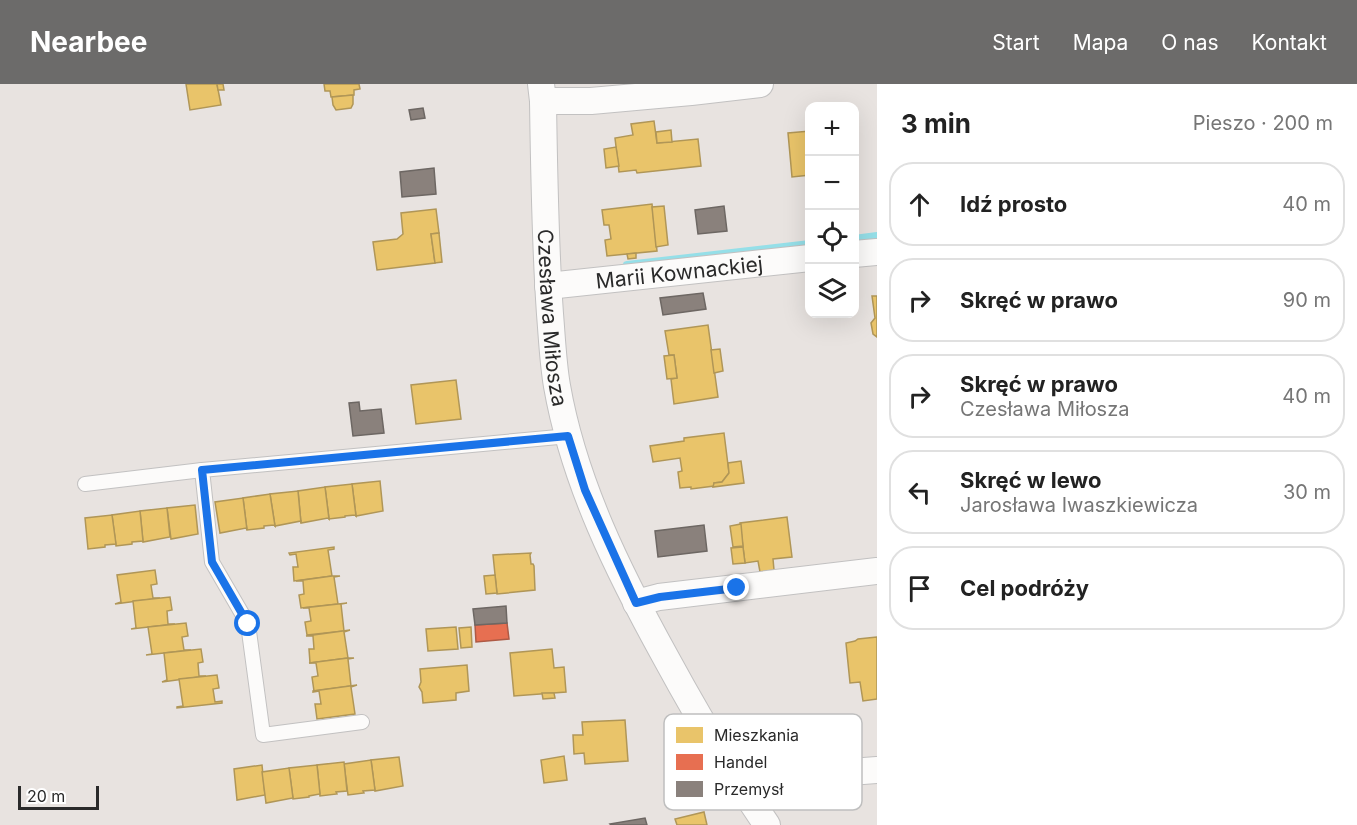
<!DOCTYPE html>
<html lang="pl">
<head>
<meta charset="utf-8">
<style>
	body { margin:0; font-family:Inter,sans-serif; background:#f2f2f2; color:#222 }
	.controls { position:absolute; right:18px; top:18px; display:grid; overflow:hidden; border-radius:12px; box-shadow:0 6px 24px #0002 }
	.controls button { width:54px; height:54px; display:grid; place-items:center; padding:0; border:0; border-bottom:2px solid #e0e0e0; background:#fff; color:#222; font:30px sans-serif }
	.scale { position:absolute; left:18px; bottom:15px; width:81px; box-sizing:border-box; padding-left:6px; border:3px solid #2a2a2a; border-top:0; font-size:16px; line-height:21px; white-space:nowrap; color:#2a2a2a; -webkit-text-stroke:4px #fff; paint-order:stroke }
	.stop { position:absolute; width:18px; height:18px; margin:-14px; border:4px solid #1a73e8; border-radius:50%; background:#fff }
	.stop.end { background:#1a73e8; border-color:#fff; box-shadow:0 2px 6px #0008 }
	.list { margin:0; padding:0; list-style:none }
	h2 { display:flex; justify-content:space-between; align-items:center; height:78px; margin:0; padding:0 24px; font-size:26px }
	h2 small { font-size:20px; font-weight:400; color:#767676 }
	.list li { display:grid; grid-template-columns:39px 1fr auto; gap:18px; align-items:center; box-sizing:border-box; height:84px; margin:0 12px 12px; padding:0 12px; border:2px solid #e0e0e0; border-radius:24px }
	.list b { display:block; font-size:22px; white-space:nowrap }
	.list p { margin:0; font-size:20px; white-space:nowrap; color:#767676 }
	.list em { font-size:20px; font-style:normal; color:#767676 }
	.icon { flex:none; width:33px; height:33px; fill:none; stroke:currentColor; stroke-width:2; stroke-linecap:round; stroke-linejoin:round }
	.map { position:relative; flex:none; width:877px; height:741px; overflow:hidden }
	header { display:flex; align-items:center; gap:36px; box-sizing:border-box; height:84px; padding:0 30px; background:#6c6b6a; color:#fff }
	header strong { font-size:28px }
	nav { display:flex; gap:33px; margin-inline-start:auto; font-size:21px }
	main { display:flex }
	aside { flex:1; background:#fff }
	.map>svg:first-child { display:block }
</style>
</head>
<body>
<header>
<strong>Nearbee</strong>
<nav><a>Start</a><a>Mapa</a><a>O nas</a><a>Kontakt</a></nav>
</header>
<main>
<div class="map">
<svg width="877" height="741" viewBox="0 0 877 741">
	<rect width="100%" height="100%" fill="#e8e3e0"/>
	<!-- homes -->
	<g fill="#e9c46a" stroke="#b09657" stroke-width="1.5">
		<path d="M186 0H217L221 21 190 26Z"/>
		<path d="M217 0H223L224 6H218Z"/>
		<path d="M324 0H359L360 5 354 6V11L331 13 330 7H325Z"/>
		<path d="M353 11V20L351 24 336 26 333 21 332 13Z"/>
		<path d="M654 37 657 59 698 55 701 82 637 89 636 86 619 88 615 54 633 51 631 40Z"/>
		<path d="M671 46 672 58 657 59 656 48Z"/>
		<path d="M810 47V91L792 93 788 49Z"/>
		<path d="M616 63 619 82 606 84 604 65Z"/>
		<path d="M652 120 657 167 607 172 605 156 611 155 609 141H604L602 126Z"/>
		<path d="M664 122 668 161 656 163 652 123Z"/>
		<path d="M436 125 439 149 431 150 435 179 377 186 373 158 397 155 403 150 401 129Z"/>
		<path d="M439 149 442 178 435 179 431 150Z"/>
		<path d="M636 169V174L628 175 627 170Z"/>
		<path d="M872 212H877V253L873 250 871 239 875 234Z"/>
		<path d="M708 241 718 313 674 320 671 295 677 294 674 271H669L665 247Z"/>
		<path d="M720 265 723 287 714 289 711 266Z"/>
		<path d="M674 271 677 294 667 295 664 272Z"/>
		<path d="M456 296 461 335 416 340 411 301Z"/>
		<path d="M724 349 729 389 722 398 714 399V402L691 405V403L680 404 678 388 682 387 680 374 653 378 650 362 684 357V354Z"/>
		<path d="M741 377 744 399 713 403 714 399 722 398 729 389 728 379Z"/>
		<path d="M380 397 383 427 356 432 352 400Z"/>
		<path d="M352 400 356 432 355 431 345 432V433L329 435 325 403Z"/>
		<path d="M325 403 329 435 328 434 301 439 298 407Z"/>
		<path d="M298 407 301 439V437L275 442 270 410Z"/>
		<path d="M270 410 275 442 274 441 264 442V444L247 446 243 414Z"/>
		<path d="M243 414 247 446 246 444 220 449 215 418Z"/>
		<path d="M195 421 198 450 171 455 167 424Z"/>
		<path d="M167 424 170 453 143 458 140 427Z"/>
		<path d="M140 427 143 457 132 458V460L116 462 112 431Z"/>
		<path d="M112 431 116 460 105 461V463L88 465 85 434Z"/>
		<path d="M787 433 792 473 773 475 774 486 760 488 758 477 745 479 740 439Z"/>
		<path d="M741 440 743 462 733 463 730 442Z"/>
		<path d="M334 463V465L328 466 332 492 294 497 293 483H298L296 470 290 471 289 469Z"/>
		<path d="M743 463 745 479 733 480 731 464Z"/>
		<path d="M531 469 530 471 531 480H533L534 482 535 506 497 510 493 471Z"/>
		<path d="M155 486 157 500 151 501 153 514H160L115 520 121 518 117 491Z"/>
		<path d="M495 491 497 509 486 510 484 492Z"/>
		<path d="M332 492H340L334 493 338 520 301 524 299 511 304 510 303 497H296Z"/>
		<path d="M170 513 172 526 167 527 168 540H175L131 545 136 544 133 517Z"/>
		<path d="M347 519 341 520 344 547 307 551 305 538 311 537 309 524H303Z"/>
		<path d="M186 539 188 552 182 553 184 566H191L146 571 152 570 148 543Z"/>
		<path d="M456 543 458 565 428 567 426 545Z"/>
		<path d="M471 543 472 563 461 564 459 544Z"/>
		<path d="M350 546 344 548 348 574 310 579 309 565H314L313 552H306Z"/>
		<path d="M877 553V615L863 617 860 598 850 599 846 559 855 557 858 555Z"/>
		<path d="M201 565 203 578 198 579 199 592H206L162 598 167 596 164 569Z"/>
		<path d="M552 565 554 584 564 583 566 608 514 612 510 569Z"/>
		<path d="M348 574H354L348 575 351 602 314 607 312 593 318 592 316 579H309Z"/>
		<path d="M467 581 469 607 456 609V616L423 619 422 608 419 603 421 598 420 585Z"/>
		<path d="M217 591 219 604 213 605 215 618 222 617V619L177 624V623L183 622 179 595Z"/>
		<path d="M357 601 351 603 355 630 317 635 315 620H321L319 607 313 608V607Z"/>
		<path d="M542 609H554L555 614 543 615Z"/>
		<path d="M625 636 628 677 585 680 584 669 574 670 573 651H583L582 638Z"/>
		<path d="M564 672 567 696 544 699 541 676Z"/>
		<path d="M399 673 403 702 375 707 371 676Z"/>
		<path d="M371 676 375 706 363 707 364 709 348 711 344 680Z"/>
		<path d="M344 678 347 707 336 708 337 710 320 712 317 681Z"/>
		<path d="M262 681 265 711 237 716 234 685Z"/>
		<path d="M317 681 320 710 309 712V713L293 715 289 684Z"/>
		<path d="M289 684 293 714 266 719 262 688Z"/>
		<path d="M704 728 707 741H677L675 735Z"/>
	</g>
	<!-- shops -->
	<path fill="#e76f51" stroke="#ae5a45" stroke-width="1.5" d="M507 539 509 555 476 558 475 541Z"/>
	<!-- industry -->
	<g fill="#8a817c" stroke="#6d6763" stroke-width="1.5">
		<path d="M423 24 425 34 411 36 409 26Z"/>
		<path d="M434 84 436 110 402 113 400 88Z"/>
		<path d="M724 122 727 147 698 150 695 126Z"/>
		<path d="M703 209 706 225 663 231 660 214Z"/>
		<path d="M359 318 360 327 381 325 384 349 353 352 349 319Z"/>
		<path d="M704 441 707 467 658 473 655 447Z"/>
		<path d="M506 522 507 539 475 541 473 525Z"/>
		<path d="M645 734 647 741H611L610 740Z"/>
	</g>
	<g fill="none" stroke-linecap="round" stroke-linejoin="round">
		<!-- stream -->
		<g stroke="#95dfe8" stroke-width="8">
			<path d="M854 155 877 152"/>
			<path d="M627 181 810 160"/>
		</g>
		<defs>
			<g id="lane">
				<path d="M85 400 202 386"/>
				<path d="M362 638 263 651 248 540 212 478 202 386 569 352"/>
			</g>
			<g id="street">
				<path id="s1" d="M541 0 543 17C544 88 545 159 550 230 552 254 553 279 557 302 574 399 619 489 666 574 697 631 730 687 767 741"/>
				<path d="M543 17H591L691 8 760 0"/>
				<path d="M854 170 877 168"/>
				<path id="s2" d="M548 202 810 174"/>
				<path d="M636 519 659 513 877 487"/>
				<path d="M738 700 771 694 877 686"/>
			</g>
		</defs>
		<!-- lane casing -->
		<use href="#lane" stroke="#c2c1c1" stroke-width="16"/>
		<!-- street casing -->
		<use href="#street" stroke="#c2c1c1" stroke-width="28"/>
		<!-- lane -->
		<use href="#lane" stroke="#fcfbfa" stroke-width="14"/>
		<!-- street -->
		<use href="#street" stroke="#fcfbfa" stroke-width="26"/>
	</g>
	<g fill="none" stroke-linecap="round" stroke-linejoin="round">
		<!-- route -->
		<path stroke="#1a73e8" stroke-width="8" d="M248 540 212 478 202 386 568 352 585 406 636 519 660 513 737 504"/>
	</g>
	<g text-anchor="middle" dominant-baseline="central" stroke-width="6" stroke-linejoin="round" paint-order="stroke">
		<!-- street labels -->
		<g font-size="21" fill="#2a2a2a" stroke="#fff">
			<text stroke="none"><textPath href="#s2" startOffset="132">Marii Kownackiej</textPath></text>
			<text stroke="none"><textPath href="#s1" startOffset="234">Czesława Miłosza</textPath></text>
		</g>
	</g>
	<!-- legend -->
	<rect x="664" y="630" width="198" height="96" rx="9" fill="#fff" stroke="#bfbfbf" stroke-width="1.5"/>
	<rect x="676" y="643" width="27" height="16" fill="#e9c46a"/>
	<rect x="676" y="670" width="27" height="16" fill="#e76f51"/>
	<rect x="676" y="697" width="27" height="16" fill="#8a817c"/>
	<g font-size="16" fill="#2a2a2a">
		<text x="714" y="657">Mieszkania</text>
		<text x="714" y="684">Handel</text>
		<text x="714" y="711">Przemysł</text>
	</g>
</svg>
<div class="controls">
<button>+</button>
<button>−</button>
<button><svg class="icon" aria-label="locate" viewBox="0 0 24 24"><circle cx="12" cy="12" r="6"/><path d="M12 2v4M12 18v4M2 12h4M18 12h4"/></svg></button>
<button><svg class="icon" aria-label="layers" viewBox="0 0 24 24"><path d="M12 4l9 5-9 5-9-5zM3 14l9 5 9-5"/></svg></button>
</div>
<div class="scale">20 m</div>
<div class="stop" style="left:248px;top:540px"></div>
<div class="stop end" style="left:737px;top:504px"></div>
</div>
<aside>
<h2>3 min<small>Pieszo · 200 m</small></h2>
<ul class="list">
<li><svg class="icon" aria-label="ahead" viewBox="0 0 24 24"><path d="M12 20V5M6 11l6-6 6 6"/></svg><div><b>Idź prosto</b></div><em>40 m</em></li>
<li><svg class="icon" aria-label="right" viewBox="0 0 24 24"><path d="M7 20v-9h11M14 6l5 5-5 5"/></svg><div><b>Skręć w prawo</b></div><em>90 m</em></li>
<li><svg class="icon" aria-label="right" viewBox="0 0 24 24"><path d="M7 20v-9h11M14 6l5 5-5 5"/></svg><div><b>Skręć w prawo</b><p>Czesława Miłosza</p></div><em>40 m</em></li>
<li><svg class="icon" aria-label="left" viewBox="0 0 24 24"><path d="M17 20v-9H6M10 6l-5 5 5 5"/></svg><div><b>Skręć w lewo</b><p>Jarosława Iwaszkiewicza</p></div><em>30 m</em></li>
<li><svg class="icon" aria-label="arrive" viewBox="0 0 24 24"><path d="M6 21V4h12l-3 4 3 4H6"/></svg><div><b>Cel podróży</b></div></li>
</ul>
</aside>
</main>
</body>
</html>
